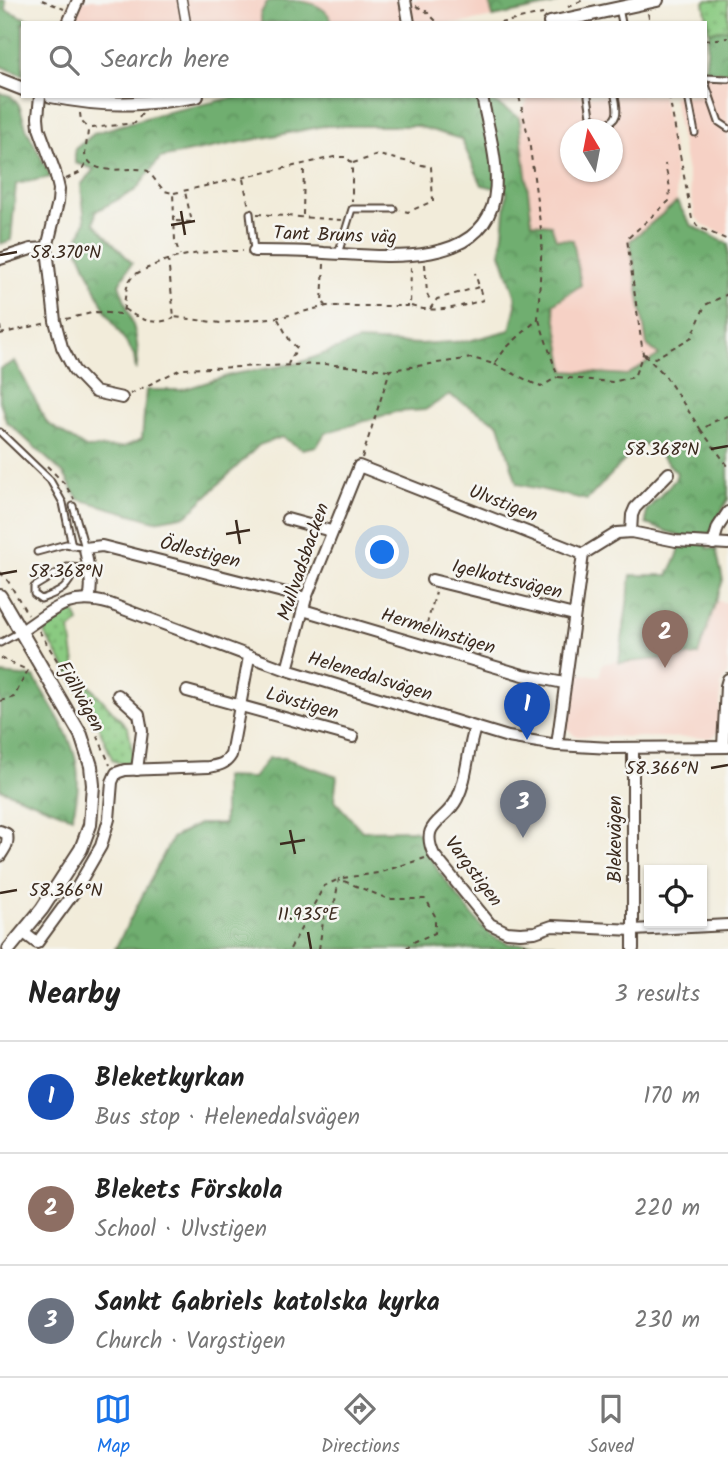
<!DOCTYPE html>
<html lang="en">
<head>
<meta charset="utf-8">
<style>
	body { margin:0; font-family:Kalam,sans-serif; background:#f6f6f6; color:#222 }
	.controls { position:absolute; right:21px; bottom:21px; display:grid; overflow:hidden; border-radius:0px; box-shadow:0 2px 5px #0004 }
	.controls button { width:63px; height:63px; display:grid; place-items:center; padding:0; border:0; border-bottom:2px solid #e0e0e0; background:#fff; color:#222; font:35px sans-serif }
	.compass { position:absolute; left:560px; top:119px; width:63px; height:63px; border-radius:50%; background:#fff; box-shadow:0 2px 5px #0004; rotate:350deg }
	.you { position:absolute; left:383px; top:553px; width:24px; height:24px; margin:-18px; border:5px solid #fff; border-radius:50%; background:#1a73e8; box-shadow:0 0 0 10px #1a73e833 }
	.badge { display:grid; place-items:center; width:46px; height:46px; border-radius:50%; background:#1a73e8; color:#fff; font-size:23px; font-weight:700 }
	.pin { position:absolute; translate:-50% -58px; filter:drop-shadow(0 2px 4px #0008) }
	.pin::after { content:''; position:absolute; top:37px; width:24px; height:21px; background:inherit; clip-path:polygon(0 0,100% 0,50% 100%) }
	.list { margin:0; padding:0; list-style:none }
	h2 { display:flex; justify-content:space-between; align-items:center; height:91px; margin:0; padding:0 28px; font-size:30px }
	h2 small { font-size:23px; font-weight:400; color:#767676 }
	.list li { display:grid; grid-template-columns:46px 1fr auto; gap:21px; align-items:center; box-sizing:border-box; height:112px; padding:0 28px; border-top:2px solid #e0e0e0 }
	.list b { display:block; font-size:26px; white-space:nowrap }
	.list p { margin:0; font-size:23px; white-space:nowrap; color:#767676 }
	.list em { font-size:23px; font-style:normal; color:#767676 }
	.icon { flex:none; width:38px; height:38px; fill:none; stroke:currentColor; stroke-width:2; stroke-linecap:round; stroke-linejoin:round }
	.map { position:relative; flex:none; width:728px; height:949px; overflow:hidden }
	.search { position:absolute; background:#fff; box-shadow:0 2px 5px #0004; left:21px; right:21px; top:21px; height:77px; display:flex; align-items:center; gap:18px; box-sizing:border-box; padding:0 24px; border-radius:0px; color:#767676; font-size:26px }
	.sheet { height:427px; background:#fff }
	nav { display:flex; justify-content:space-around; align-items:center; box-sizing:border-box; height:98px; border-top:2px solid #e0e0e0; background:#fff; font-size:19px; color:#767676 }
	nav a { display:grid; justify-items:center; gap:4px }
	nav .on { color:#1a73e8 }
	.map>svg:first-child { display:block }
</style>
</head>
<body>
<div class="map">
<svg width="728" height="949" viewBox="0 0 728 949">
	<defs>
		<pattern id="grass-dots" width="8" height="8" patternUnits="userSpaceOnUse" patternTransform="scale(1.75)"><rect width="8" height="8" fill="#8aca81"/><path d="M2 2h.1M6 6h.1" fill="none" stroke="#72a469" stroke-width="1.8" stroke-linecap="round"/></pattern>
		<pattern id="forest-crowns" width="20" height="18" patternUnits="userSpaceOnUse" patternTransform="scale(1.75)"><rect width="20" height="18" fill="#6fae6f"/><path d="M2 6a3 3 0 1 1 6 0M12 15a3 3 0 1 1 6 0" fill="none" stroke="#5c8e5b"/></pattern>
	</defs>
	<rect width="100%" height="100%" fill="#f6f6f2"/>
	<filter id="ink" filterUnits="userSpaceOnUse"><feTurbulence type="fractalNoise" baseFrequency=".0143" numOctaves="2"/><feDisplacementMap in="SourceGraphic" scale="14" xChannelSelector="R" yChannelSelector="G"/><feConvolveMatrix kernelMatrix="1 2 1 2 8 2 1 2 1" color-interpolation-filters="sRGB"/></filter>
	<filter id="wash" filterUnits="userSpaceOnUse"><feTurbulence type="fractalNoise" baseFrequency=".00686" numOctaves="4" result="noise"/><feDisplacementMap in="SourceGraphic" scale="28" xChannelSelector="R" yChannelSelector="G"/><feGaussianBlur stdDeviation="1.57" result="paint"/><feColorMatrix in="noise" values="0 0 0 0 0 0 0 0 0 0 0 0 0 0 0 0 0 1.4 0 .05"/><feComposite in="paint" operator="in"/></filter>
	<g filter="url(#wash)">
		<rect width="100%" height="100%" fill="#f2ecda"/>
		<!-- built -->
		<g fill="#f6d1c5" fill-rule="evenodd">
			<path d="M71 0H489L493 17 463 23H61Z"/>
			<path d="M705 72H728V236L703 225 695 216 673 96H705Z"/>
			<path d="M537 96H662L673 151 677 202 630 242 659 354 627 375 565 371 553 303 573 240 556 239 532 223 519 117 529 98ZM570 130H612V172H570Z"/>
			<path d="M714 600 728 603V672L721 685 719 731 712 738 575 736 566 727 575 673 600 676 602 664 668 649Z"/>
		</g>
		<!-- grass -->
		<g fill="url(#grass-dots)" stroke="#627a50" stroke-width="2">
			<path d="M708 0H728V29L709 32 704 2Z"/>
			<path d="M73 608 79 622 70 630 76 671 128 728 134 757 131 763 124 764 113 761 93 713 45 634C46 621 62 612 73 608Z"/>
		</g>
		<!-- forest -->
		<g fill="url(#forest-crowns)" stroke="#556c46" stroke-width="2">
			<path d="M0 0H5L6 10 34 22 23 23V75L0 66Z"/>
			<path d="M273 0C296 0 326 0 332 23H261V13L267 2Z"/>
			<path d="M489 0H562L552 5 493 17Z"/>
			<path d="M728 29V72H705L709 32Z"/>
			<path d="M0 93 11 96 19 105 27 130 51 177 16 184 11 240 0 244Z"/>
			<path d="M241 96H483L519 117 532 223 551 225 556 239 573 240 581 285 553 304 565 371 627 375 659 355 647 345 630 241 677 202 691 225 728 244V499L708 537 707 548 716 549 723 580 698 655 619 663 631 575H668L677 557 683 537 646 524V511L675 480 677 473 652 446 640 444 587 500 517 484 499 424 449 395 425 410 395 412 325 433 317 446 302 449 282 437 259 445 187 515 155 521 78 499 64 474 6 421 0 401V369L15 361 47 423 86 448 124 447 142 439 146 390H182L234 374 299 363 358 341 420 344 468 341 510 330 516 305 515 295 501 253 507 191 482 185 461 139 417 126H324L160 158 136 190 96 211 94 223 132 263 119 284C128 311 143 342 136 370L134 355 104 308 76 244 85 222 81 185 94 169 75 163V149L95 133 159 114Z"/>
			<path d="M0 674 34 677C62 726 91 758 72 817L0 789Z"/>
			<path d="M269 758H284L337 776 334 800 362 831 413 830 423 835V845L439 872 482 927 495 938 510 944 555 943V949H115L172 838 199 824H224V777L253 778Z"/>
		</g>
	</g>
	<g filter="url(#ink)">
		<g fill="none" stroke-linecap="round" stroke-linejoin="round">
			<defs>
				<g id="service">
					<path d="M619 8 622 23"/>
					<path d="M705 78 728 79"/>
					<path d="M705 82 719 122 728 128"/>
					<path d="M588 96 591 116 602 124C620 122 618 110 615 96"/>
					<path d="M688 96 695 133"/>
					<path d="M250 213 254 251"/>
					<path d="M338 254 352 209H394"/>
					<path d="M0 432 50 480 63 503 72 546"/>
					<path d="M37 552 66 544 85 548 73 506"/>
					<path d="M75 568C69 588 61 592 41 599L34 594V587L67 567 87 568"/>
					<path d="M0 643 20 632"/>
				</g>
				<path id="pedestrian" d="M182 0 186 23"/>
				<g id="minor">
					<path d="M405 0 409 23"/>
					<path d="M68 23 78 0"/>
					<path d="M40 96 38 117 39 128 55 172 59 189 58 202 47 248 55 321 62 347 74 370 95 392 122 398"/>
					<path d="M254 251C278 251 301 251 324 253 374 255 471 270 492 207 503 173 488 130 482 96"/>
					<path d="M0 259 31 249 47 248"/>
					<path d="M287 519 331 531"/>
					<path d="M631 532 632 515 635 508 669 473"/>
					<path d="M713 544 718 527 728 512"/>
					<path d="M432 580 574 615"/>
					<path d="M89 599C94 582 87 565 85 548L102 546 306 598"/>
					<path d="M303 610 523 675 564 683"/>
					<path d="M20 632C53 610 69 592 110 604L287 670 508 737 557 745 611 748 728 747"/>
					<path d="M287 670 306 598 359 466 583 554 617 533 631 532 676 541 728 544"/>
					<path d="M187 691 353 737"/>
					<path d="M118 695 139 714 142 731 137 770"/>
					<path d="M475 728C467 751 468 777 457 799 445 823 419 822 434 855L490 924 507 932 520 933 535 932 552 926 633 930 728 925"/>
					<path d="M557 745 583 554"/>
					<path d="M723 747 726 686 728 679"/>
					<path d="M0 831 7 834C9 844 5 848 0 856"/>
					<path d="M24 933 37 943 75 891 101 846 109 819 112 782 116 773 125 770 209 767C219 765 226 764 231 755L249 657"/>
					<path d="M633 949V748"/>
				</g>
				<g id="tertiary">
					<path d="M550 23 657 0"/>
					<path d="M0 80 23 89"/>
					<path d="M51 96C107 107 141 105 197 96"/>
					<path d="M0 596 81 735 91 766 93 785 90 825 81 849 42 909 9 949"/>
				</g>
			</defs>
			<!-- service casing -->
			<use href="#service" stroke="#56473a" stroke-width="9"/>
			<!-- pedestrian casing -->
			<use href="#pedestrian" stroke="#56473a" stroke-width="11"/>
			<!-- minor casing -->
			<use href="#minor" stroke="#56473a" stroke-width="14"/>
			<!-- tertiary casing -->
			<use href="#tertiary" stroke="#56473a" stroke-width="16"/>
			<!-- path -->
			<g stroke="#56473a" stroke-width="2" stroke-dasharray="5 5" stroke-linecap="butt">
				<path d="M42 0 64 9"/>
				<path d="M416 6 426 11 438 23"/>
				<path d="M568 7 583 0"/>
				<path d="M648 13 650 23"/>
				<path d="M500 23 543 14"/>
				<path d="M705 40 728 38"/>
				<path d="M669 96 692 219 698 227 728 240"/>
				<path d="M80 113 81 121 89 129"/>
				<path d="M142 114 135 123 92 128 88 131 85 155C96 180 129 164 148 171L164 191 173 193 175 241 180 255"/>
				<path d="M353 163 378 155 431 167 433 201 408 212 400 210"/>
				<path d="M66 179 81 172 87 162"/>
				<path d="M243 179 249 207"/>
				<path d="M174 193 334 157H347L352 164V201"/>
				<path d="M257 214 342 220"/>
				<path d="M303 215 304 165"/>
				<path d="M176 221 192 222 185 192"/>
				<path d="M168 259 174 317 221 323 281 317 327 306H410L411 266"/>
				<path d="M324 264 322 302 326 305"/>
				<path d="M425 264 427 294 431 302"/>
				<path d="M411 306C436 314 459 307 483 300L475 273"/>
				<path d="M124 309C141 320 154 326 174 318"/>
				<path d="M430 309 437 299 479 287"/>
				<path d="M66 319 96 312 120 314 123 312C125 302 125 288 130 280 133 274 142 271 148 268 178 253 210 251 243 251"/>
				<path d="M278 319 290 341 297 348 288 364"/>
				<path d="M539 320 558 377 612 382 634 377 643 354 627 239 669 201 670 188 665 164"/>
				<path d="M0 326 1 333"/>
				<path d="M0 334 47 323"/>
				<path d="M644 354 655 358 692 337 705 305 728 294"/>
				<path d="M644 355 664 374 701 430"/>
				<path d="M494 364 541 387 557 377"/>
				<path d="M130 394 181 369 324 364 390 370"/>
				<path d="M728 416 715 421 701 430 728 466"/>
				<path d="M362 458 390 370 472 358 494 364 506 348 538 319 542 238 529 140 519 96"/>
				<path d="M47 466 65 484 74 499"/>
				<path d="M0 572 8 581 28 615"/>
				<path d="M39 631 85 706 110 765"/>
				<path d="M424 634 436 592"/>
				<path d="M1 658 25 669"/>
				<path d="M0 701 14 697 29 668"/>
				<path d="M343 878 378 873 425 858"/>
				<path d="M523 944 538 949"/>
				<path d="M290 949 324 886 337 880"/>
				<path d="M319 949 324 915 335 901 339 879 388 899H426L435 916V933L411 943 406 949"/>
			</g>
			<!-- service -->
			<use href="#service" stroke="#fff" stroke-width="5"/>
			<!-- pedestrian -->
			<use href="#pedestrian" stroke="#fff" stroke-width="8"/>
			<!-- minor -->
			<use href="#minor" stroke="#fff" stroke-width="10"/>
			<!-- tertiary -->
			<use href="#tertiary" stroke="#fff" stroke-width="12"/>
		</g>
	</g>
	<!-- ticks -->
	<path fill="none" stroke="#3b2a1e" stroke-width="2.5" d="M181 211 185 235M171 225 195 221M0 255 17 252M711 449 728 446M236 520 240 544M226 534 250 530M0 574 17 571M711 768 728 765M290 830 295 854M280 844 305 840M0 893 17 890M308 932 311 949"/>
	<g text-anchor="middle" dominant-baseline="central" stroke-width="5" stroke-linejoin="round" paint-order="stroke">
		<!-- street labels -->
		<g font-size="19" fill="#3b2a1e" stroke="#f6f6f2">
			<text transform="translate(335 236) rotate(2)">Tant Bruns väg</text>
			<text transform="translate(503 504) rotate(21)">Ulvstigen</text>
			<text transform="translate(200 553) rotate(14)">Ödlestigen</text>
			<text transform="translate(304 562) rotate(-71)">Mullvadsbacken</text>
			<text transform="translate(507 580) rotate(14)">Igelkottsvägen</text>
			<text transform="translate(438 632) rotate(17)">Hermelinstigen</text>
			<text transform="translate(370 677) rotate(17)">Helenedalsvägen</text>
			<text transform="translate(80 697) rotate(61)">Fjällvägen</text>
			<text transform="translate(302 704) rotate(16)">Lövstigen</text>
			<text transform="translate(616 839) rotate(-90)">Blekevägen</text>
			<text transform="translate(473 872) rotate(53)">Vargstigen</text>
		</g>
	</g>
	<g font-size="18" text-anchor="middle" fill="#3b2a1e" stroke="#f6f6f2" stroke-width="5" stroke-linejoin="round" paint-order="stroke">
		<text x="66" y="258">58.370°N</text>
		<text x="662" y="455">58.368°N</text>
		<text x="66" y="577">58.368°N</text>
		<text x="662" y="774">58.366°N</text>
		<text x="66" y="896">58.366°N</text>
		<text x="308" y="920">11.935°E</text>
	</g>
</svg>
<div class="controls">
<button><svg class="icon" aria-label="locate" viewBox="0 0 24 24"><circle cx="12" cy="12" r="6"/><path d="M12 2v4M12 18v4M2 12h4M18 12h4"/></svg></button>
</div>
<svg class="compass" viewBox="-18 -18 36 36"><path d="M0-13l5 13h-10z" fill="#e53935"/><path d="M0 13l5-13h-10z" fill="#767676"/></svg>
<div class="you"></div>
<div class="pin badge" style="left:527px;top:740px;background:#1a4fb4">1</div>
<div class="pin badge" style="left:665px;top:668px;background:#8d6e63">2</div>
<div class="pin badge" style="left:523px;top:838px;background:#6b7280">3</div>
<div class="search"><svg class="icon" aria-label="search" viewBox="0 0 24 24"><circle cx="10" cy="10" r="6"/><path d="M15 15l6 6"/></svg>Search here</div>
</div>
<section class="sheet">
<h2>Nearby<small>3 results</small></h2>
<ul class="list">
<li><span class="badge" style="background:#1a4fb4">1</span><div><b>Bleketkyrkan</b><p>Bus stop · Helenedalsvägen</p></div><em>170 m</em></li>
<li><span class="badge" style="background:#8d6e63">2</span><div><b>Blekets Förskola</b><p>School · Ulvstigen</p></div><em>220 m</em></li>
<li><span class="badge" style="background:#6b7280">3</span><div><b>Sankt Gabriels katolska kyrka</b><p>Church · Vargstigen</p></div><em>230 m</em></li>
</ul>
</section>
<nav>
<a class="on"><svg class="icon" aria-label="map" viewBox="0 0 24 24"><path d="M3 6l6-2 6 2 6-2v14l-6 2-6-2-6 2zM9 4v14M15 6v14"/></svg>Map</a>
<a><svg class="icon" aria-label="directions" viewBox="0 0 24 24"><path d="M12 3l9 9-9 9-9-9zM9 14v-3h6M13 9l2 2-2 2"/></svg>Directions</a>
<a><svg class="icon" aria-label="saved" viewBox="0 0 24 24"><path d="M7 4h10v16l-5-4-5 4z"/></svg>Saved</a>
</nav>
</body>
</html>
